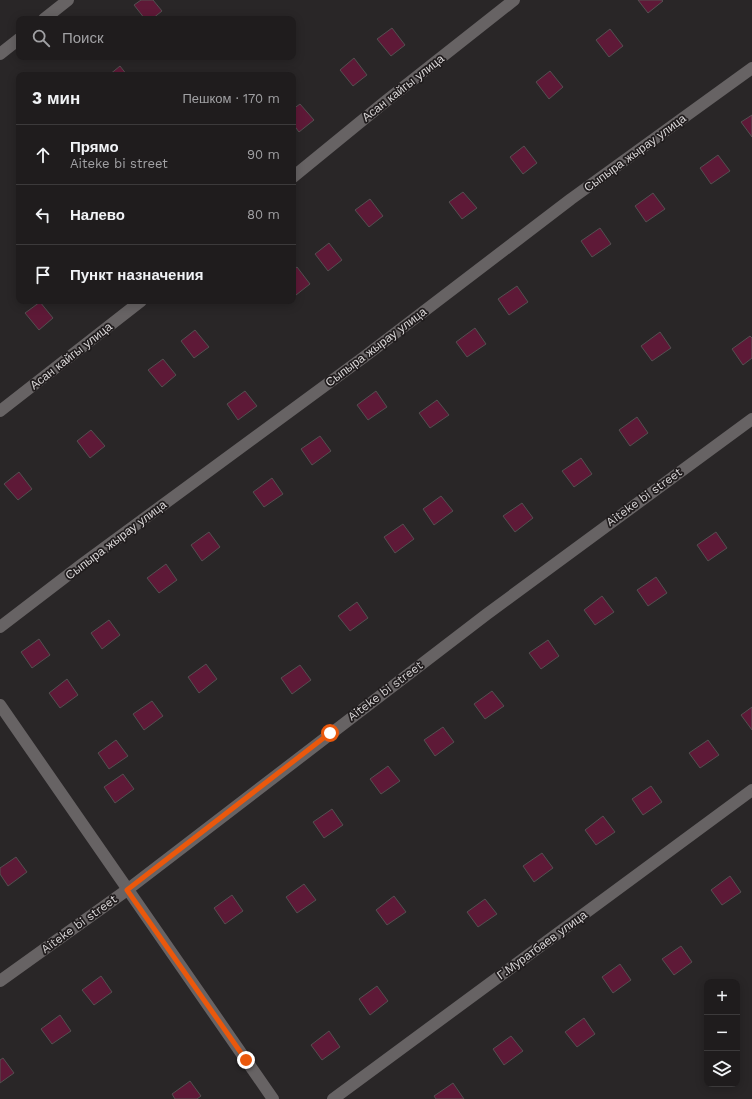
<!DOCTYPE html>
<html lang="ru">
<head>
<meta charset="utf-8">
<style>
	body { margin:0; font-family:"Work Sans",sans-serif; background:#2c292a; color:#f1f3f6 }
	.controls { position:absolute; right:12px; bottom:12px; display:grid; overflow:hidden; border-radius:8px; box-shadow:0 2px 10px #0003 }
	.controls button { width:36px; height:36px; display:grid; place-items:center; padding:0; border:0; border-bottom:1px solid #3c3a3b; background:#1f1c1d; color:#f1f3f6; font:20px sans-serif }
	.stop { position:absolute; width:12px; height:12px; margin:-9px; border:3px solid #ea580c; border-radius:50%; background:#fff }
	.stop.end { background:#ea580c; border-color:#fff; box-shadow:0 1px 4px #0008 }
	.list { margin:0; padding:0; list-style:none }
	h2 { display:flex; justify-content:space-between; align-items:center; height:52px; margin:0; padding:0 16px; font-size:17px }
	h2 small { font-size:13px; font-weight:400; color:#a1a1a4 }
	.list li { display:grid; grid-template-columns:26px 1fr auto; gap:12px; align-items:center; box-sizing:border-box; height:60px; padding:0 16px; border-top:1px solid #3c3a3b }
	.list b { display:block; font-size:15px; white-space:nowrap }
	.list p { margin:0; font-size:13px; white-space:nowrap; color:#a1a1a4 }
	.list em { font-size:13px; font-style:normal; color:#a1a1a4 }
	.icon { flex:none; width:22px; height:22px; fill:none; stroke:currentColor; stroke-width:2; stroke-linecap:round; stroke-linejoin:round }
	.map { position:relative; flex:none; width:752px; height:1099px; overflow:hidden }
	.search { position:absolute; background:#1f1c1d; box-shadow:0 2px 10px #0003; left:16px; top:16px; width:280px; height:44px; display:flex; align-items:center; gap:10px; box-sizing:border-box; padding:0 14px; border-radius:8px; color:#a1a1a4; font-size:15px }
	.panel { position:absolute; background:#1f1c1d; box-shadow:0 2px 10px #0003; left:16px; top:72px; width:280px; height:232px; border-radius:8px }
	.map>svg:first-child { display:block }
</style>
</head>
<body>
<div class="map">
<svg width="752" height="1099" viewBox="0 0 752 1099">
	<rect width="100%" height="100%" fill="#292627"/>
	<!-- building -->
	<g fill="#5e1937" stroke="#545051">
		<path d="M141 0H153L162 11 152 19H145L134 5Z"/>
		<path d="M638 0H662L663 1 648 13Z"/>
		<path d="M392 28 405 45 391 56 377 39Z"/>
		<path d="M610 29 623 46 609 57 596 40Z"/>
		<path d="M354 58 367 75 353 86 340 70Z"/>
		<path d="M120 66 127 75H109Z"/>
		<path d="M550 71 563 87 549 99 536 82Z"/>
		<path d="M300 104 314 120 299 132 293 124V109Z"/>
		<path d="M752 115V137L741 122Z"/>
		<path d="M524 146 537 163 523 174 510 157Z"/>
		<path d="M718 155 730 171 711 184 700 168Z"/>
		<path d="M463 192 477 208 462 219 449 202Z"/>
		<path d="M653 193 665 209 646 222 635 206Z"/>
		<path d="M370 199 383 216 369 227 355 210Z"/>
		<path d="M600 228 611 244 592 257 581 241Z"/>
		<path d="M329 243 342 260 328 271 315 254Z"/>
		<path d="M297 267 310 284 296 295 293 291V270Z"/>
		<path d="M517 286 528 302 509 315 498 299Z"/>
		<path d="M40 302 53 318 39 330 25 313Z"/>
		<path d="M475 328 486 344 467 357 456 342Z"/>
		<path d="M195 330 209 347 194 358 181 341Z"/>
		<path d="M660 332 671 348 652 361 641 346Z"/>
		<path d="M750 336 752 338V358L743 365 732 349Z"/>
		<path d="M163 359 176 375 162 387 148 370Z"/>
		<path d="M245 391 257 406 238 420 227 404Z"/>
		<path d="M376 391 387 407 368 420 357 405Z"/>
		<path d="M437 400 449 415 430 428 419 413Z"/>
		<path d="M637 417 648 433 630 446 619 430Z"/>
		<path d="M91 430 105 446 90 458 77 441Z"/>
		<path d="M320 436 331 451 312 465 301 449Z"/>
		<path d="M581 458 592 474 574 487 562 471Z"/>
		<path d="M19 472 32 489 18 500 4 484Z"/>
		<path d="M272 478 283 494 264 507 253 492Z"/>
		<path d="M441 496 453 511 434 525 423 509Z"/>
		<path d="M522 503 533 518 515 532 503 516Z"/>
		<path d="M403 524 414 539 395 553 384 537Z"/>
		<path d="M209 532 220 547 202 561 191 545Z"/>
		<path d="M716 532 727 548 708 561 697 545Z"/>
		<path d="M166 564 177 580 159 593 147 578Z"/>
		<path d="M656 577 667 593 648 606 637 590Z"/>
		<path d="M602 596 614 612 595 625 584 610Z"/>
		<path d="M357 602 368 618 350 631 338 616Z"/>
		<path d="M109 620 120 635 102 649 91 633Z"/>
		<path d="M39 639 50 655 32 668 21 652Z"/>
		<path d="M548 640 559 656 541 669 529 653Z"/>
		<path d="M206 664 217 679 199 693 188 677Z"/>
		<path d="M300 665 311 680 292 694 281 678Z"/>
		<path d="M67 679 78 695 60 708 49 693Z"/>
		<path d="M492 691 504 706 485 719 474 704Z"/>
		<path d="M152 701 163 716 144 730 133 714Z"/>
		<path d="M752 707V730L741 715Z"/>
		<path d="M443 727 454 742 435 756 424 740Z"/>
		<path d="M116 740 128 756 109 769 98 753Z"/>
		<path d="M708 740 719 755 700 768 689 753Z"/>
		<path d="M388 766 400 781 381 794 370 779Z"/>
		<path d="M123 774 134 789 115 803 104 787Z"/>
		<path d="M651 786 662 802 643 815 632 799Z"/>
		<path d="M332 809 343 825 324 838 313 822Z"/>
		<path d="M603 816 615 832 596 845 585 830Z"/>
		<path d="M542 853 553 868 534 882 523 866Z"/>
		<path d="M16 857 27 872 8 886 0 874V868Z"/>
		<path d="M730 876 741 892 722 905 711 890Z"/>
		<path d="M304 884 316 900 297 913 286 897Z"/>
		<path d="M232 895 243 911 225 924 214 908Z"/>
		<path d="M394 896 406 912 387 925 376 910Z"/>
		<path d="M485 899 497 914 478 927 467 912Z"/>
		<path d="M681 946 692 962 674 975 662 959Z"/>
		<path d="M620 964 631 980 613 993 602 977Z"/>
		<path d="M101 976 112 992 94 1005 82 990Z"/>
		<path d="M377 986 388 1001 370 1015 359 999Z"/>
		<path d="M60 1015 71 1031 52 1044 41 1029Z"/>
		<path d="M584 1018 595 1034 577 1047 565 1032Z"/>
		<path d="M329 1031 340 1047 322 1060 311 1045Z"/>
		<path d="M511 1036 523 1051 504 1065 493 1049Z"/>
		<path d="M3 1058 14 1073 0 1083V1060Z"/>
		<path d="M190 1081 201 1096 197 1099H175L172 1094Z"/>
		<path d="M453 1083 464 1099H436L434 1096Z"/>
	</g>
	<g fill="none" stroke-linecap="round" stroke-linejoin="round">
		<!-- minor -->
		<g stroke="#676364" stroke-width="12">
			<path d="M44 19 68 0"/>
			<path d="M0 54 19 39"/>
			<path d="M293 177 386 101 514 0"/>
			<path d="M0 411 141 301"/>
			<path d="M0 627 81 565 364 357 571 199 752 68"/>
			<path d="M0 705 273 1099"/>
			<path d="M0 981 127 890 487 614 752 419"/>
			<path d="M333 1099 752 790"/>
		</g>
	</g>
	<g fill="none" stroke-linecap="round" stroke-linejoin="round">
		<!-- route -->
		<path stroke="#ea580c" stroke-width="5" d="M246 1060 127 890 330 733"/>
	</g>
	<g text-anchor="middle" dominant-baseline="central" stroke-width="3.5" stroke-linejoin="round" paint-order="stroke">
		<!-- street labels -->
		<g font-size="12" fill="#d7d4d5" stroke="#201c1d">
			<text transform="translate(403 88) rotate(-38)">Асан кайгы улица</text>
			<text transform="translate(635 153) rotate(-36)">Сыпыра жырау улица</text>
			<text transform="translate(376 347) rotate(-37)">Сыпыра жырау улица</text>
			<text transform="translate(71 356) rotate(-38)">Асан кайгы улица</text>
			<text transform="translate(644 497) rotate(-36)">Aiteke bi street</text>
			<text transform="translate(116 540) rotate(-37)">Сыпыра жырау улица</text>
			<text transform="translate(385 691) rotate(-37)">Aiteke bi street</text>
			<text transform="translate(79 924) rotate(-36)">Aiteke bi street</text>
			<text transform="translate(542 945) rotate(-36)">Г.Муратбаев улица</text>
		</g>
	</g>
</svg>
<div class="controls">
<button>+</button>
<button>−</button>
<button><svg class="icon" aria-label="layers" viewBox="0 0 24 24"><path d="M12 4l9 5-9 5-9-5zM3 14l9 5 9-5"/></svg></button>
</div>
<div class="stop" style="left:330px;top:733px"></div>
<div class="stop end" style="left:246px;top:1060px"></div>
<div class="search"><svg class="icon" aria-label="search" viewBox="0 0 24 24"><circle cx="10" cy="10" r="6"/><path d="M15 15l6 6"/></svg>Поиск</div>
<section class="panel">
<h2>3 мин<small>Пешком · 170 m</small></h2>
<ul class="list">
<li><svg class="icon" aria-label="ahead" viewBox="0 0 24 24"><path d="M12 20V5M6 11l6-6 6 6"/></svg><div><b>Прямо</b><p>Aiteke bi street</p></div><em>90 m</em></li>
<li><svg class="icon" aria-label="left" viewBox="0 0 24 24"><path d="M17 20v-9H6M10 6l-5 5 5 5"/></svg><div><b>Налево</b></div><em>80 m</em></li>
<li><svg class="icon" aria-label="arrive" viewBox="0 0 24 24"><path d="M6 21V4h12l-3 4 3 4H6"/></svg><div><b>Пункт назначения</b></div></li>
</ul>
</section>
</div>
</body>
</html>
